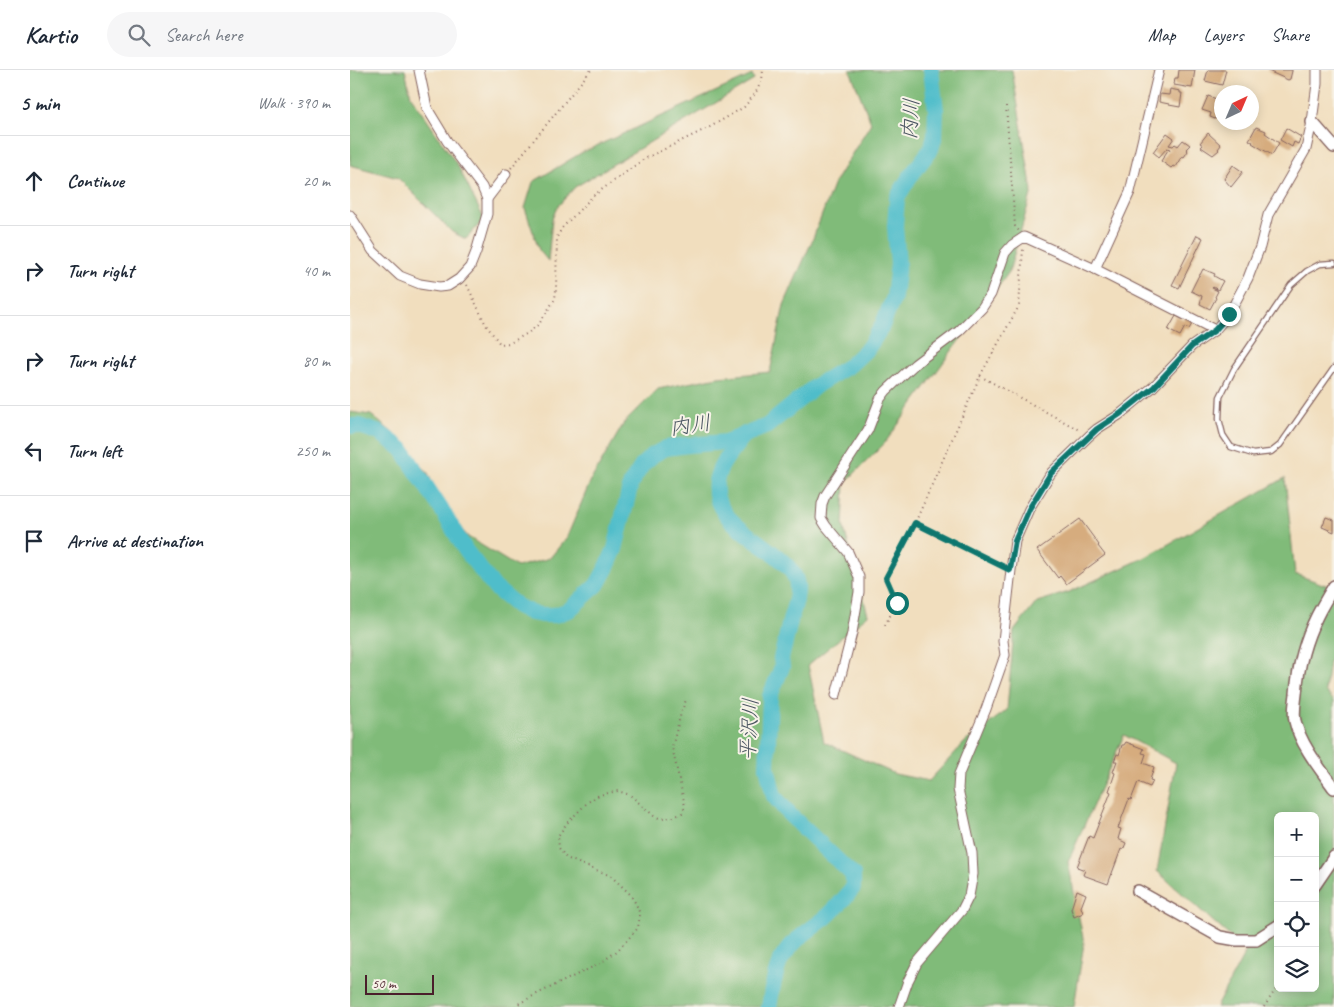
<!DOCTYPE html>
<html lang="en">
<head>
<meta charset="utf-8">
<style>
	body { margin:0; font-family:Caveat,"Klee One",sans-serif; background:#f6f6f7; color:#1f2937 }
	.controls { position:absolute; right:15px; bottom:15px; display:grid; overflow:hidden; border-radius:8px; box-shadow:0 2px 12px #0003 }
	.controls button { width:45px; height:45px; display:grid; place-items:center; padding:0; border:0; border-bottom:1px solid #e0e1e3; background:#fff; color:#1f2937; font:25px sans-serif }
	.compass { position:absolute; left:864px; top:15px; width:45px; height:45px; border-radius:50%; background:#fff; box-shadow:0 2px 12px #0003; rotate:44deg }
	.scale { position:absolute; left:15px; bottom:12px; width:69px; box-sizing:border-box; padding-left:5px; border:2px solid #4a1f2b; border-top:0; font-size:14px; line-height:18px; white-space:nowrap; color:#4a1f2b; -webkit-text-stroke:4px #f7f3e8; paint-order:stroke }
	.stop { position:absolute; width:15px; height:15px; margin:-11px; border:4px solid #0f766e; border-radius:50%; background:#fff }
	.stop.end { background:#0f766e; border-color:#fff; box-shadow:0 1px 5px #0008 }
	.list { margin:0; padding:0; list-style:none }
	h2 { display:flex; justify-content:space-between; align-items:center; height:65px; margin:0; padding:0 20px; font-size:21px }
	h2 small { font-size:16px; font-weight:400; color:#747a83 }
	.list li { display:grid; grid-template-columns:32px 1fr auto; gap:15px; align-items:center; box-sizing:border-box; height:90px; padding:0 20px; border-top:1px solid #e0e1e3 }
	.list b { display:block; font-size:19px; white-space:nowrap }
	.list em { font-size:16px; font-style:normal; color:#747a83 }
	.icon { flex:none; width:28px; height:28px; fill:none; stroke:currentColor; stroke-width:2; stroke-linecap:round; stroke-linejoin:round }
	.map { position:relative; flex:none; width:984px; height:937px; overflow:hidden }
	header { display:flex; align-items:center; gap:30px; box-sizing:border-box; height:70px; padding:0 25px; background:#fff; border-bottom:1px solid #e0e1e3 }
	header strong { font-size:24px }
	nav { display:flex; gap:28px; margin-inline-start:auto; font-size:18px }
	.search { width:350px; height:45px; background:#f6f6f7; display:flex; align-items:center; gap:12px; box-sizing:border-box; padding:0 18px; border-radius:28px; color:#747a83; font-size:19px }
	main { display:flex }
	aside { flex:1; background:#fff }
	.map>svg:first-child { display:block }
</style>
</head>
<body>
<header>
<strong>Kartio</strong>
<div class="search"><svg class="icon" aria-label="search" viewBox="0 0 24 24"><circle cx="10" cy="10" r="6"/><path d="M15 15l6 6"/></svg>Search here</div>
<nav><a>Map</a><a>Layers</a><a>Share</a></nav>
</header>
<main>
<aside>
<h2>5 min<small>Walk · 390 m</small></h2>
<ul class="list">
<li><svg class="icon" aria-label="ahead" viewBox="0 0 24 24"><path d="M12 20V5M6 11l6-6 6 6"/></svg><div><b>Continue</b></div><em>20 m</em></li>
<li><svg class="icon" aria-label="right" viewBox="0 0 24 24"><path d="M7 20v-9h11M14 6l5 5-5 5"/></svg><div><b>Turn right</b></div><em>40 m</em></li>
<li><svg class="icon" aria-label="right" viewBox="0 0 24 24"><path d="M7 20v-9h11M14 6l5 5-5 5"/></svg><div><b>Turn right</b></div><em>80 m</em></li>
<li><svg class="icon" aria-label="left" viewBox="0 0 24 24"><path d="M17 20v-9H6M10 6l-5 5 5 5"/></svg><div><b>Turn left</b></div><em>250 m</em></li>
<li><svg class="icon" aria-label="arrive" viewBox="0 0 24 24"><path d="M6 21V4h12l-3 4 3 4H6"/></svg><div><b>Arrive at destination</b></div></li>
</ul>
</aside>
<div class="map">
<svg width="984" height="937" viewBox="0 0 984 937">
	<rect width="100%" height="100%" fill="#f7f3e8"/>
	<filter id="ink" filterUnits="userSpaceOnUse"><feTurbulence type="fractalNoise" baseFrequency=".02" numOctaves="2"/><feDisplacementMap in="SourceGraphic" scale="10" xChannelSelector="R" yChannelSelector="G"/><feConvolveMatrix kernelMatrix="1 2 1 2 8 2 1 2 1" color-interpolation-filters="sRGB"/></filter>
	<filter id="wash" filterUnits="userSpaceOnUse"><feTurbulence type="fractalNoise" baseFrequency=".0096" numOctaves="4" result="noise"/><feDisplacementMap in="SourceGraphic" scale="20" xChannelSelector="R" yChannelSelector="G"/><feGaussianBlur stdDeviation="1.12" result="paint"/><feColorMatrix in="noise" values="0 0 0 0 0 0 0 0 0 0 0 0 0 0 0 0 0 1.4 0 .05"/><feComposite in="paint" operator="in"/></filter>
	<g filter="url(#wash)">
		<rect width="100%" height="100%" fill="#f1debe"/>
		<!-- forest -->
		<g fill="#80bb79" stroke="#656d52" fill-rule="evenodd">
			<path d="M0 0H55L61 26 108 96 134 149 116 169 102 162 48 108 0 95Z"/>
			<path d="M500 0H662L682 121 659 202 534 374 495 413 493 455 518 545 458 595 474 672 545 704 579 711 615 672 657 640 664 561 687 532 719 522 794 488 935 408 945 504 984 518V583L979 592 975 621 984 631V937H866L896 881 807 801 826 693 774 665 718 792 734 873 724 937H0V342L21 345 43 363 78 403 92 436 118 467 167 497 200 488 217 467 241 410 274 353 308 319 368 307 420 302 434 235 462 171 484 113 521 53ZM928 746H965V918H928Z"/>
			<path d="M402 5 404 10 225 117 207 137 202 149 198 191 189 180 175 138 183 112 231 83Z"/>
		</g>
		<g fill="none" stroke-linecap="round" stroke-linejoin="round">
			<!-- river -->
			<g stroke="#50bdca" stroke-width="16">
				<path d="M0 356H9L30 363 52 379 93 442 116 481 145 518 167 536 181 543 192 545H205L219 540 247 515 257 497 265 479 281 413 293 394 303 385 316 378 338 375 377 372 417 356 467 315 500 295 518 278 531 258 544 227 548 194 545 156 547 128 559 108 581 79 585 65 586 40 581 0"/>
				<path d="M395 364C387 375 376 386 370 399 350 443 402 464 429 488 438 496 447 505 447 517 448 527 444 537 441 547 438 560 435 574 431 588L432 597 420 626 417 697 424 726 440 745 503 805V818C494 829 485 840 474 849 457 862 443 870 432 888 424 902 422 922 419 937"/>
			</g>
		</g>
		<g id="blocks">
			<!-- building -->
			<g fill="#d6ac7e">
				<path d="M829 0H845L842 18 824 15 825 8H828Z"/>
				<path d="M858 0H876L872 15 855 11Z"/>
				<path d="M916 0H942V1L940 9 938 10Z"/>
				<path d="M820 19 830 21V23H832L830 37 819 35V34L809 32 810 24 819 25Z"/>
				<path d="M858 26 872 31V47L869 46 868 49 865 48V49L860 47 861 43 852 40Z"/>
				<path d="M906 57 916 61 915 63 929 73 922 85 902 73 903 72 899 70Z"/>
				<path d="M936 58 951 67 948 74 944 72 942 77 930 70Z"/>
				<path d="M817 63 824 68 819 75 823 76 825 74 828 76 833 70 840 75 836 79 838 81 834 87 832 86 825 97 823 96 821 98 811 91 818 80 819 81 820 79 817 78 809 87 803 82Z"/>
				<path d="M858 63 871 75 868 79 869 80 863 85 851 77 853 75 850 73Z"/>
				<path d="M883 95 893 102 881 117 874 109Z"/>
				<path d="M847 165 853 168 829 218 822 215Z"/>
				<path d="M853 199 865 204 864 206 873 211 868 220 863 217 862 218 868 221 865 227 866 228 860 239 850 234 852 226 841 221 849 205H850Z"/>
				<path d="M826 246 834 250 836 247 844 251 839 259 835 257 830 266 818 260Z"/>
				<path d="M976 447 984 450V462L972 457Z"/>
				<path d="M730 449 749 475 748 476 755 485 716 514 710 506 708 508 687 480Z"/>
				<path d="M776 672 794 679 792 683 796 684 793 693 804 697 800 710 803 711 800 717 788 712 781 730 779 729 768 758 771 759 768 769 776 773 773 780 771 779 758 814 733 805 735 800 727 797 739 766 743 768 761 722 759 721 765 703 763 702 767 691H764L767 684 769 685 772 675H774Z"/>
				<path d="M727 820 736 824 731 837 733 843 724 847 721 839Z"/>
			</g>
		</g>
	</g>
	<g filter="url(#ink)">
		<use href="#blocks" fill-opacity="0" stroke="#84625e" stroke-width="1"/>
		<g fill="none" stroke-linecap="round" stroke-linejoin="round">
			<defs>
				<path id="service" d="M984 193 970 194 957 201 941 215 884 299 870 327 869 349 873 365 881 377 903 384 921 382 930 375 984 298"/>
				<g id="minor">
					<path d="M137 129 156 104"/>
					<path d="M0 145 23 181 50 206 70 214 89 217 98 216 109 209 120 197 126 182 137 144V129L132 117 97 71 77 38 69 0"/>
					<path d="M745 199 780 122 809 0"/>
					<path d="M486 625 502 563 509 522V507L498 482 476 456 471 448 472 434 475 426 518 360 530 329 536 321 565 294 609 261 632 238 641 224 655 183 662 175 674 167 745 199 865 260"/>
					<path d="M549 937 558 911 567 893 612 840 619 826 623 804 622 783 608 719 609 704 636 639 655 585 653 571 661 500 665 471 679 439 701 403 739 366 747 359 769 345 803 317 842 276 865 260 879 244 898 208 910 177 918 145 956 79 962 52 967 14V0"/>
				</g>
				<g id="tertiary">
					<path d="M962 52 984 77"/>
					<path d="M984 516C978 526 972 536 967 546 955 570 948 597 946 624 945 633 943 643 945 651 950 674 971 700 984 718"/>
					<path d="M965 815 984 787"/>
					<path d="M788 821 870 867 887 870H906L928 856"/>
				</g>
			</defs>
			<!-- service casing -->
			<use href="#service" stroke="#84625e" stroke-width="7"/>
			<!-- minor casing -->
			<use href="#minor" stroke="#84625e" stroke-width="11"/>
			<!-- tertiary casing -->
			<use href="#tertiary" stroke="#84625e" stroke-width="14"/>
			<!-- path -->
			<g stroke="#84625e" stroke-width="2" stroke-dasharray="1 4" stroke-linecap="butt">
				<path d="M656 36 665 156 669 161"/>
				<path d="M161 98 241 0"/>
				<path d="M117 215 136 255 150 274 160 273 178 263 189 254 205 229 206 220 207 167 212 158 243 126 294 89 362 56 394 37 405 24 412 10 413 0"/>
				<path d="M630 306 731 361"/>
				<path d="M565 453 652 496"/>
				<path d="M535 555 547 533 537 508 565 453 630 306 669 236 673 179"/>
				<path d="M165 937 168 934 187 924 249 894 267 881 288 858 290 844 286 834 280 824 261 806 216 788 209 778 208 766 217 753 238 732 249 725 268 721 280 725 304 746 309 748H321L332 743 335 736 322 677 331 643 336 630"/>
				<path d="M914 937 928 916"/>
			</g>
			<!-- service -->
			<use href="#service" stroke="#fff" stroke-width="4.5"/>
			<!-- minor -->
			<use href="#minor" stroke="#fff" stroke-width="9"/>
			<!-- tertiary -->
			<use href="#tertiary" stroke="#fff" stroke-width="11"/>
		</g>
	</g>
	<g fill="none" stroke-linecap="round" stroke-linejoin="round" filter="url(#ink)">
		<!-- route -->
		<path stroke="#0f766e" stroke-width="6" d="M547 533 536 508 565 453 660 500 665 471 679 439 701 403 747 359 770 344 804 317 842 276 865 260 879 244"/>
	</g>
	<g text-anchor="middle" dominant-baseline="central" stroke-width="4" stroke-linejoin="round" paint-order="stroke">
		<!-- water labels -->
		<g font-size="21" font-style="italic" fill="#4c5663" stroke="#f7f3e8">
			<text transform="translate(560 49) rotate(-86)">内川</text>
			<text transform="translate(340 355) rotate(-8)">内川</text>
			<text transform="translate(399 659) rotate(-87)">平沢川</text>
		</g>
	</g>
</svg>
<div class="controls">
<button>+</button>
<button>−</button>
<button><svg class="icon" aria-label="locate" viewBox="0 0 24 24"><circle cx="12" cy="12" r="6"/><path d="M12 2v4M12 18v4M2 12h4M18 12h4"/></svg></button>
<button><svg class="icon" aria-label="layers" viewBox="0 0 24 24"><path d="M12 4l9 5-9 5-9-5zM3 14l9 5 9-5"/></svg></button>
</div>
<svg class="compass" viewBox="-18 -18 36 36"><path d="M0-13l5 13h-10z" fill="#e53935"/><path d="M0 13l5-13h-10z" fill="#747a83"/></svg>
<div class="scale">50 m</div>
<div class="stop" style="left:547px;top:533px"></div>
<div class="stop end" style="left:879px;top:244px"></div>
</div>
</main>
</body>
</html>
